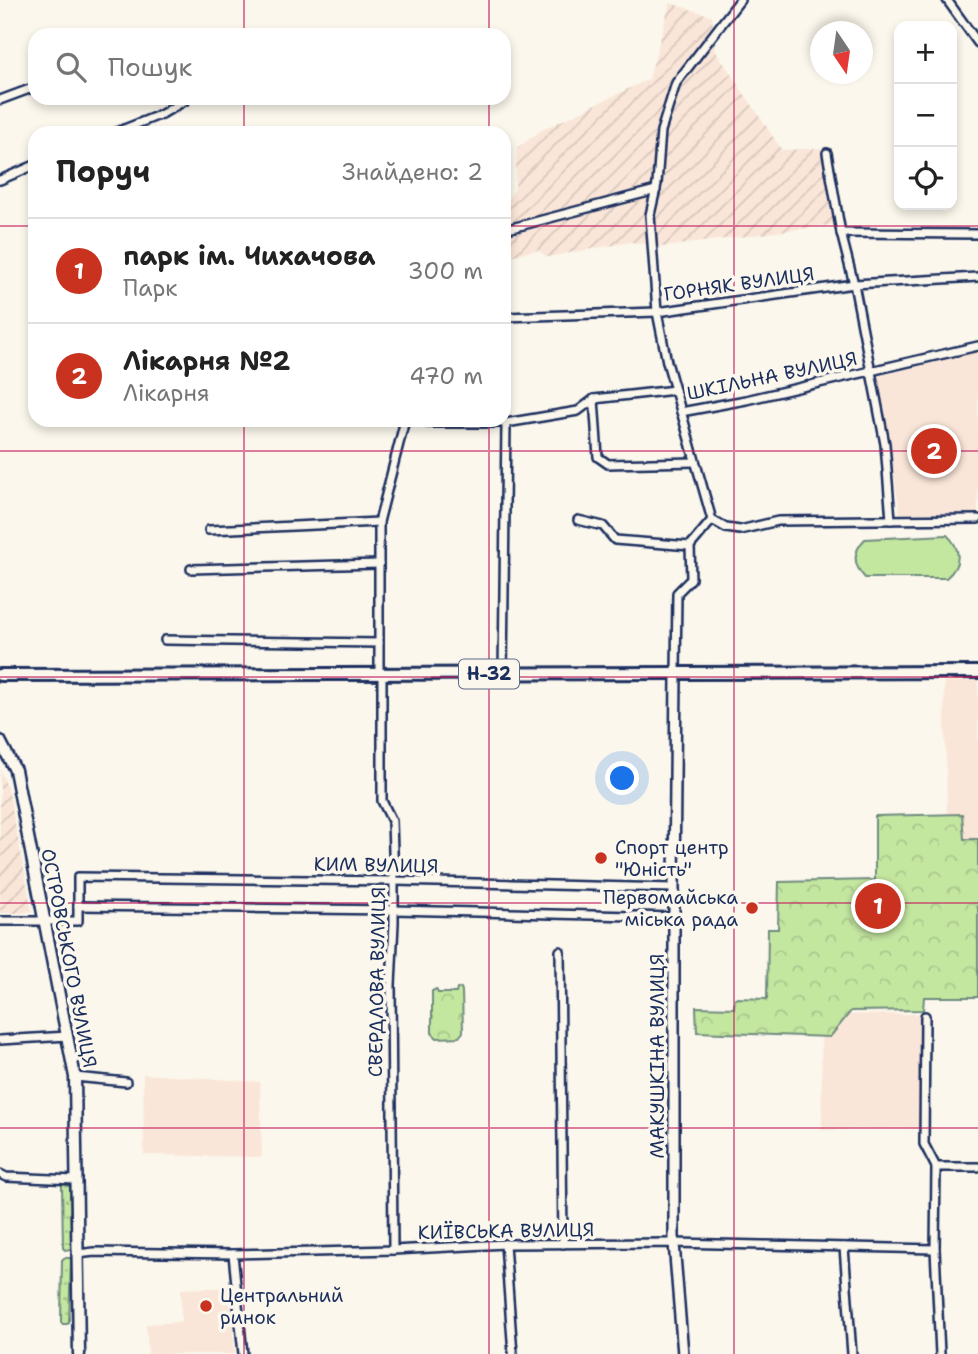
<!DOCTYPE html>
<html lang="uk">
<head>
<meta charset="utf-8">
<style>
	body { margin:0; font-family:"Shantell Sans",sans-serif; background:#f6f6f6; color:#222 }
	.controls { position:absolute; right:21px; top:21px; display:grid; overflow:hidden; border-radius:14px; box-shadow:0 4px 10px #0003 }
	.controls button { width:63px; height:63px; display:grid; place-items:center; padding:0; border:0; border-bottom:2px solid #e0e0e0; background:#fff; color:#222; font:35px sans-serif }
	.compass { position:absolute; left:810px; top:21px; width:63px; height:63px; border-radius:50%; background:#fff; box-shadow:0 4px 10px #0003; rotate:167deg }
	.you { position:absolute; left:623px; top:779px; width:24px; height:24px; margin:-18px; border:5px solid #fff; border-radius:50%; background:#1a73e8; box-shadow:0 0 0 10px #1a73e833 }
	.badge { display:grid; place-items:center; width:46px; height:46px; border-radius:50%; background:#c8321e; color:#fff; font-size:23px; font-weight:700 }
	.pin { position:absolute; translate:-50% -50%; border:4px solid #fff; box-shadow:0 2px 7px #0006 }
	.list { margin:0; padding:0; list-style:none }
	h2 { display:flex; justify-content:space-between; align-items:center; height:91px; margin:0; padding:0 28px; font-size:30px }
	h2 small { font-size:23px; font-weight:400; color:#767676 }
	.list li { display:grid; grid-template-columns:46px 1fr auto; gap:21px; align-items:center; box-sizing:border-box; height:105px; padding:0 28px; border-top:2px solid #e0e0e0 }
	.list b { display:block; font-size:26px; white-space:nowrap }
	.list p { margin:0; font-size:23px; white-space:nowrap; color:#767676 }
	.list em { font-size:23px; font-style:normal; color:#767676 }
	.icon { flex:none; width:38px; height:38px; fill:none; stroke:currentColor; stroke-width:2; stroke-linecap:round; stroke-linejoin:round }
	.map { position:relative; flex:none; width:978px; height:1354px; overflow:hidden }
	.search { position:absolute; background:#fff; box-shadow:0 4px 10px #0003; left:28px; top:28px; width:483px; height:77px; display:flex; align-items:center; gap:18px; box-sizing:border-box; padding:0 24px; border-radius:21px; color:#767676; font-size:26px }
	.panel { position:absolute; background:#fff; box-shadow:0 4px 10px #0003; left:28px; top:126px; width:483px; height:301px; border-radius:21px }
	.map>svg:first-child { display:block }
</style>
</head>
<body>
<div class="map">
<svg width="978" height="1354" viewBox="0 0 978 1354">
	<defs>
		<pattern id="industrial-furrows" width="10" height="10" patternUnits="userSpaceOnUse" patternTransform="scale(1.75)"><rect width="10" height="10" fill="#fae6d8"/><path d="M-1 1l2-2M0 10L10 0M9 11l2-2" fill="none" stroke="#d6c6bc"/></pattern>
		<pattern id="grass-dots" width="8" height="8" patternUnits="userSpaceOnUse" patternTransform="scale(1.75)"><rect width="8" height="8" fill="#c4e7a0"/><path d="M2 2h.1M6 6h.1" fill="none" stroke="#a8c68c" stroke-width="1.8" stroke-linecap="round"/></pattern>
		<pattern id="forest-crowns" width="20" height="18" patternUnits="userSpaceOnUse" patternTransform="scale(1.75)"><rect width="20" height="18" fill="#c4e7a0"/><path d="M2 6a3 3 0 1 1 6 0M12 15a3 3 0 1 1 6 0" fill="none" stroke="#a8c68c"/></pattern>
	</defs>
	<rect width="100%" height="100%" fill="#fbf7ec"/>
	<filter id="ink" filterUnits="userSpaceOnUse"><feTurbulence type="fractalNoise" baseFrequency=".0143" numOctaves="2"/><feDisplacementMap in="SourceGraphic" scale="14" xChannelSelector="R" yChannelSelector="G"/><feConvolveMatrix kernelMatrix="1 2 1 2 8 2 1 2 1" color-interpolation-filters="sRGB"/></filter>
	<g filter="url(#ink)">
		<!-- built -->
		<g fill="#fae6d8">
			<path d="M978 352V513H900L878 376Z"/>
			<path d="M944 678H978V839H964L962 814H947Z"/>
			<path d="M919 1014 921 1128 822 1130 821 1015Z"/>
			<path d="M143 1074 260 1082 262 1157 144 1155Z"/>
			<path d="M229 1287 235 1354H148L146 1324 181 1322V1289Z"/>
		</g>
		<!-- industrial -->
		<g fill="url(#industrial-furrows)">
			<path d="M670 3 712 16 715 50 782 150 824 148 837 224 664 247 631 242 547 257 538 250 504 257V205L515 189 517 148 542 130 649 79Z"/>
			<path d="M0 770 9 792 32 911 22 913H0Z"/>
		</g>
		<!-- grass -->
		<g fill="url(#grass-dots)" stroke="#708b7f" stroke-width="2">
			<path d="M65 1183 70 1187 71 1249 65 1250 63 1248 62 1185Z"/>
			<path d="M64 1258H70L71 1260 69 1323 67 1324H62L61 1321 62 1260Z"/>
		</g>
		<!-- forest -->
		<g fill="url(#forest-crowns)" stroke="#708b7f" stroke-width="2">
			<path d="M962 814 964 839H978V997H924L923 1010 851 1011 830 1037 697 1032 696 1007 734 1008 735 998 767 999 768 929H778L779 882 875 880V816Z"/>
			<path d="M461 988 462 991 463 1032 459 1037 437 1038 432 1033V991L436 989 438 993H456L457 989Z"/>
		</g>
		<!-- garden -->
		<path fill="#c4e7a0" stroke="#708b7f" stroke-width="2" d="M947 535C961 548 962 565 946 578H865C853 565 852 552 865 539Z"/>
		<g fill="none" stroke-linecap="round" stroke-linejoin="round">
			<defs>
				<g id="minor">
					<path d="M947 0 978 43"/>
					<path d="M0 100 35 87"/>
					<path d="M114 133 162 114 186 100V98"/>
					<path d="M827 153 841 233 854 284 885 444 891 520"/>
					<path d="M0 180 35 165"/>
					<path d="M504 230 656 190"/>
					<path d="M841 233 978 234"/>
					<path d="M504 317 657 312 854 284 978 277"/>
					<path d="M675 390 667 362 657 312 650 215 657 184 661 131 676 83 740 0"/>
					<path d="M594 399 598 457 608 464 695 462"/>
					<path d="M681 412 746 400 978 346"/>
					<path d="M425 420 427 423H506L578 411 594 399 675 390 712 520 690 546 691 579 677 593 676 673"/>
					<path d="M578 520 603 526 615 540 690 546"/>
					<path d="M712 520 726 528 740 530 778 521 978 519"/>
					<path d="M209 530 379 522"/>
					<path d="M191 569 379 564"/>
					<path d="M165 640 379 643"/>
					<path d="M503 674 506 423"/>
					<path d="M379 675V522L405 420"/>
					<path d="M382 675V801L392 821 394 881V923L391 985 393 1250"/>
					<path d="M78 906 394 910 674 917"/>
					<path d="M0 921H78V877L394 881 674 888"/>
					<path d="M560 951 563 1244"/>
					<path d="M925 1016 924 1144 936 1167 935 1249 940 1354"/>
					<path d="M0 1040 68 1036"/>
					<path d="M75 1077 126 1082"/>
					<path d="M936 1167H978"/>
					<path d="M0 1174 6 1177 75 1180"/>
					<path d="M505 1244 513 1354"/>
					<path d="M844 1247 852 1354"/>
					<path d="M78 1254 94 1252 233 1254 393 1250 505 1244 674 1243 935 1249"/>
					<path d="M233 1254 243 1354"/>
				</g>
				<path id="tertiary" d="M676 673 674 888V1243L683 1354"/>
				<path id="secondary" d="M0 741 15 770 75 1077 79 1354"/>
				<path id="primary" d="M0 675 978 672"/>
			</defs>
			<!-- minor casing -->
			<use href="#minor" stroke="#1b2f5e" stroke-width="12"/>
			<!-- tertiary casing -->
			<use href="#tertiary" stroke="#1b2f5e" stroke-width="14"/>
			<!-- secondary casing -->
			<use href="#secondary" stroke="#1b2f5e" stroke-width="15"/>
			<!-- primary casing -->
			<use href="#primary" stroke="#1b2f5e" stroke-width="16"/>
			<!-- minor -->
			<use href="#minor" stroke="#fbf7ec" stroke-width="7"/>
			<!-- tertiary -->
			<use href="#tertiary" stroke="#fbf7ec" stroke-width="9"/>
			<!-- secondary -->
			<use href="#secondary" stroke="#fbf7ec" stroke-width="10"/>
			<!-- primary -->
			<use href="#primary" stroke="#fbf7ec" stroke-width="10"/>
		</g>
	</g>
	<!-- grid -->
	<path fill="none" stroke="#c2185b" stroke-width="2" stroke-opacity="0.55" d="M244 0V35M489 0V35M734 0V1354M244 98V133M489 98V133M0 226H35M504 226H978M244 420V1354M489 420V1354M0 451H978M0 677H978M0 903H978M0 1128H978"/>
	<!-- markers -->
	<g fill="#c8321e" stroke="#fbf7ec" stroke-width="2.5">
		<circle cx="601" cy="858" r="7"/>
		<circle cx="752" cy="908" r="7"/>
		<circle cx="206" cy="1306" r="7"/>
	</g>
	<g text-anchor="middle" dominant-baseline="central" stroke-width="7" stroke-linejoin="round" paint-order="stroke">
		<!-- shield labels -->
		<rect fill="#fbf7ec" stroke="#5e6b89" stroke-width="2" x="459" y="659.5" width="60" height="29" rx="5"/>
		<g font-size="18" font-weight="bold" fill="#1b2f5e">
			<text x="489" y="674">Н-32</text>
		</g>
		<!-- street labels -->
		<g font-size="19" fill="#1b2f5e" stroke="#fbf7ec">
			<text transform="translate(739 284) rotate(-8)">ГОРНЯК ВУЛИЦЯ</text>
			<text transform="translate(772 376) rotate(-12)">ШКІЛЬНА ВУЛИЦЯ</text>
			<text transform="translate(376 865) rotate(1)">КИМ ВУЛИЦЯ</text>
			<text transform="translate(69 958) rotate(79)">ОСТРОВСЬКОГО ВУЛИЦЯ</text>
			<text transform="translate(377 982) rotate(-89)">СВЕРДЛОВА ВУЛИЦЯ</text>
			<text transform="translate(657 1056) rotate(-90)">МАКУШКІНА ВУЛИЦЯ</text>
			<text transform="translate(506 1231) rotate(-1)">КИЇВСЬКА ВУЛИЦЯ</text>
		</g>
		<!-- poi labels -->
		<g font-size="19" fill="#1b2f5e" stroke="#fbf7ec" text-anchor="start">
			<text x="615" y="847">Спорт центр<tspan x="615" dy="22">"Юність"</tspan></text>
			<text x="738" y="897" text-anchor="end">Первомайська<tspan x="738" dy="22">міська рада</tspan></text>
			<text x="220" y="1295">Центральний<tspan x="220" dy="22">ринок</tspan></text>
		</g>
	</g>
</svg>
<div class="controls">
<button>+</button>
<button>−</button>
<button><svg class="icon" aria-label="locate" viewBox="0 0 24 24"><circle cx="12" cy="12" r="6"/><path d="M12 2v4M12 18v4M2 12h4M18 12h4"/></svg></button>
</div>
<svg class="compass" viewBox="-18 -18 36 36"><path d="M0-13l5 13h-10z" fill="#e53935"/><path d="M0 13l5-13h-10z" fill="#767676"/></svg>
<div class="you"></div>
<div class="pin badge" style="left:878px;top:906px">1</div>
<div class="pin badge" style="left:934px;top:451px">2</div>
<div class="search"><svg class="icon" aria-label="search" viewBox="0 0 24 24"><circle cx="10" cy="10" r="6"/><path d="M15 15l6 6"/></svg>Пошук</div>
<section class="panel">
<h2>Поруч<small>Знайдено: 2</small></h2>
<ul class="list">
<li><span class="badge">1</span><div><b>парк ім. Чихачова</b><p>Парк</p></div><em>300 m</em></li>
<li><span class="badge">2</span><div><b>Лікарня №2</b><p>Лікарня</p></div><em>470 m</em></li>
</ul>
</section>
</div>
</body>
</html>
